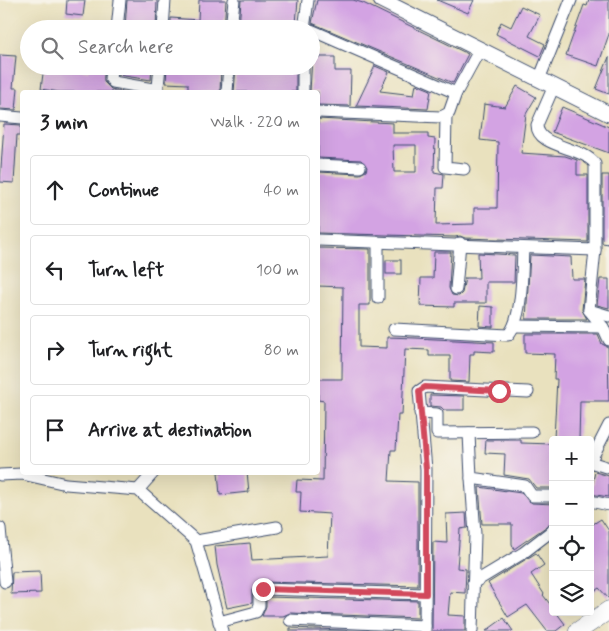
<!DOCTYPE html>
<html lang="en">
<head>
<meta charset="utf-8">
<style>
	body { margin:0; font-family:Mynerve,sans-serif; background:#f2f2f2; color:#202124 }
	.controls { position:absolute; right:15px; bottom:15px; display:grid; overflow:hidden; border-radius:5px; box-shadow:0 5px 20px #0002 }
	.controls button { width:45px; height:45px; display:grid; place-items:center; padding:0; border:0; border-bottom:1px solid #e0e0e0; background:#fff; color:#202124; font:25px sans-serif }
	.stop { position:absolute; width:15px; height:15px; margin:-11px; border:4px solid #d1495b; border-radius:50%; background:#fff }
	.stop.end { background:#d1495b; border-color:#fff; box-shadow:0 1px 5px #0008 }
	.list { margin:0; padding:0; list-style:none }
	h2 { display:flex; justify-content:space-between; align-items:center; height:65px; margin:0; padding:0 20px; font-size:21px }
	h2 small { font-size:16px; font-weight:400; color:#757577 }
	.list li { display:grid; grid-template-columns:32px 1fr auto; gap:15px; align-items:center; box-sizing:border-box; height:70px; margin:0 10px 10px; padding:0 10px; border:1px solid #e0e0e0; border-radius:5px }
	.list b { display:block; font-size:19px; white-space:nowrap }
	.list em { font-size:16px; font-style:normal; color:#757577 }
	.icon { flex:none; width:28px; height:28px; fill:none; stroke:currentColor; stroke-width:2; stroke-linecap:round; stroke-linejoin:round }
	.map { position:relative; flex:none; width:609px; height:631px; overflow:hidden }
	.search { position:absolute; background:#fff; box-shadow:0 5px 20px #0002; left:20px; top:20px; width:300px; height:55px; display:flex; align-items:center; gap:12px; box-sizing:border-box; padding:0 18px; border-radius:28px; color:#757577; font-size:19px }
	.panel { position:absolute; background:#fff; box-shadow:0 5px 20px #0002; left:20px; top:90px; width:300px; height:385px; border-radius:5px }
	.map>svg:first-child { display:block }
</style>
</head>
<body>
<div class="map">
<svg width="609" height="631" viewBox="0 0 609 631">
	<rect width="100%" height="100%" fill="#f7f3e8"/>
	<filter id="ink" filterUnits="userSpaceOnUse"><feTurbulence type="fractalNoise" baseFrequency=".02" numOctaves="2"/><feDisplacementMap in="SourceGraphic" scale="10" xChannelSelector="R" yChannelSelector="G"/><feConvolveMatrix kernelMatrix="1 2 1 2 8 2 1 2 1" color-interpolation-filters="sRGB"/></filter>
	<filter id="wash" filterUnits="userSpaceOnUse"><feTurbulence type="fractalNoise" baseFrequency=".0096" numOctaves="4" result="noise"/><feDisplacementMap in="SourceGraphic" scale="20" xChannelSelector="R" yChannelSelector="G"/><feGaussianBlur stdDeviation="1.12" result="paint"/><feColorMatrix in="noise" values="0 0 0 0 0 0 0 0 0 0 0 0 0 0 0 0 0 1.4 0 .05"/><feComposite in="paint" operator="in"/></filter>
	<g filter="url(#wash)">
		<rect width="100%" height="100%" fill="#e9e1be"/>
		<g id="blocks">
			<!-- building -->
			<g fill="#d3a3e3" fill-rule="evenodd">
				<path d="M67 0H85L83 16 66 14Z"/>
				<path d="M127 0H157L156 29 125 28Z"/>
				<path d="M199 0H226L224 29H171V18L198 20Z"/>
				<path d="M241 0H298L296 24 264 23V29H239Z"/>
				<path d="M317 0H353L363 3 468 54 453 83 312 23Z"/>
				<path d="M437 0H474L468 13Z"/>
				<path d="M589 0H609V34L598 66 566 55 584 5 587 6Z"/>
				<path d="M521 6 540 15 529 36 545 44 540 56 496 34 501 22 511 27Z"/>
				<path d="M0 55 16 56 13 88H18L16 110 0 109Z"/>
				<path d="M312 57H335V71H351L350 106 318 105V92H310Z"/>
				<path d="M609 57V94L596 89Z"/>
				<path d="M44 66 88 71V66H104V82L111 89 124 92H59L41 89Z"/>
				<path d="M119 66H152L151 80 118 75Z"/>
				<path d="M167 66H221L220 92H188V84L166 83Z"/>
				<path d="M236 66H261V71L296 72V92H234Z"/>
				<path d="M375 66 389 72 380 91 414 95 416 84 431 90 428 109 356 106Z"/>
				<path d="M517 86 536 97 526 114 521 153 565 156 577 160V175H588V242L465 238 460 236 455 237 318 233V172L360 174 366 171 367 167 361 160 318 158V119L393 123V133H428V138L435 139 434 172 444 174 443 188H437L436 225 474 224V208H497L498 142 480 140 484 104 505 107ZM393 145H416V172H394Z"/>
				<path d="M562 107 609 127V153L552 132Z"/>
				<path d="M4 124 21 125V135H17L14 183 0 182Z"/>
				<path d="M602 175H609V244L602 243Z"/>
				<path d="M318 248 370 249V305H359V347L387 348V337L415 338 494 342V352L474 351V354H470L469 382 450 381V356H429V350L405 349 402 415H398L396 450H391L389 481 418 482V586L263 582 252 590V603L227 608 217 565 215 546 250 543 252 560 328 556 330 514 300 512 301 492H296L297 480 323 481 324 401 318 400V379H342L343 287 318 286Z"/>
				<path d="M434 252H451L449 288 452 295 459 296 462 293 465 278H479L478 253 515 255 514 282H486V303H454V307L420 306 421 278H433Z"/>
				<path d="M530 255 571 257 572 279H585L582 310 587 319H526Z"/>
				<rect x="386" y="260" width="15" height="14"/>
				<path d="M600 279H609V308L597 305Z"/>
				<path d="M480 306 493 307V327L479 326Z"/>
				<path d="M525 334H598L602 344 608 347 609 401H580L579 440 554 439 557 379H554L555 354 525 353Z"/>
				<path d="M430 395 464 396V410H444L441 407 430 406Z"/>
				<path d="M486 440H521V443L553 444V488H536L529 479 504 475 505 454 485 453Z"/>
				<path d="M218 472H247L249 492 220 495Z"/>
				<path d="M595 472 609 476V497L590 494Z"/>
				<path d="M479 487 521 493 532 503 553 504V522L514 549 512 544V524H482Z"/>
				<path d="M466 513 467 528 460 529 457 568 466 569 465 593 450 592 448 615 465 616V631H432L433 542 447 543 446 514Z"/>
				<path d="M601 519 609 531V599L599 588 590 594V526Z"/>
				<path d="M536 553 544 565 531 574 544 594 543 595 553 608V612H556L565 624 556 631H547L527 605 508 617 488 583Z"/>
				<path d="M40 571 41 593 11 594 12 572Z"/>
				<path d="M266 597 418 601V618L290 613 283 616H262L266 606Z"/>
				<path d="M504 618 513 631H486Z"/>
				<path d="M290 628 369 631H290Z"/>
			</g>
		</g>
	</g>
	<g filter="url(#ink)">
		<use href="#blocks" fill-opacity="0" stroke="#3a4a6c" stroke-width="1"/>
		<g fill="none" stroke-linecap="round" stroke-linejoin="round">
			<defs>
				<g id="street">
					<path d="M117 29 120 0"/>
					<path d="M163 29 165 0"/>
					<path d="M231 29 234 0"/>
					<path d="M304 29 308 0"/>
					<path d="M311 30 456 93 480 49"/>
					<path d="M112 66 110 78 113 82 153 89 158 87 160 66"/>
					<path d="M540 77 571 0"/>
					<path d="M227 92 229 66"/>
					<path d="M303 92V66"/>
					<path d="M318 112 441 117 449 113 456 93"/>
					<path d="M446 115 445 167 464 169"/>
					<path d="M0 116 22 118"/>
					<path d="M318 165 360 167"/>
					<path d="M318 240 595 250V164C583 146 537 148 537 125L554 86"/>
					<path d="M595 250 589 310 603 327 609 340"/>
					<path d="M456 289 460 243"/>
					<path d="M378 298V242"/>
					<path d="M589 310 609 316"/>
					<path d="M514 326 603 327"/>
					<path d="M394 329 508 335C523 319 522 269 523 248"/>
					<path d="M420 413 437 414V433L532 432"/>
					<path d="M469 433 471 478 525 486 532 496H553"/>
					<path d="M590 462 609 425"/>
					<path d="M590 462 606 467"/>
					<path d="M0 475 22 474 66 484 138 490 196 541 222 631"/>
					<path d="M471 478 475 534 472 631"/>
					<path d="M138 490 154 472"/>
					<path d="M590 501 609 505"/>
					<path d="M0 528 5 582"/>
					<path d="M196 541 277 527"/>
					<path d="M473 583 523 553 553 530"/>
					<path d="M290 620 425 626"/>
					<path d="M219 622 256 612 259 606V593L263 589 425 594"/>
					<path d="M425 631 426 469 419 391 425 387 528 392"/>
				</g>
				<path id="secondary" d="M381 0 609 114"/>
				<path id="primary" d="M578 631 609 610"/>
			</defs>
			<!-- street casing -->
			<use href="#street" stroke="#3a4a6c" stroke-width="13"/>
			<!-- secondary casing -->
			<use href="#secondary" stroke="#3a4a6c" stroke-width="17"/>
			<!-- primary casing -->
			<use href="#primary" stroke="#3a4a6c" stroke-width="19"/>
			<!-- street -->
			<use href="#street" stroke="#fff" stroke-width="11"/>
			<!-- secondary -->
			<use href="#secondary" stroke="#fff" stroke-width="15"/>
			<!-- primary -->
			<use href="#primary" stroke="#fff" stroke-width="18"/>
		</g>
	</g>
	<g fill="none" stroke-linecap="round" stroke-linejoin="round" filter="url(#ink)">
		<!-- route -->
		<path stroke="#d1495b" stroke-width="6" d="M263 589 426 594V469L419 391 425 387 499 391"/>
	</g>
</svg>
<div class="controls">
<button>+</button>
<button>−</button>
<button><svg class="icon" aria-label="locate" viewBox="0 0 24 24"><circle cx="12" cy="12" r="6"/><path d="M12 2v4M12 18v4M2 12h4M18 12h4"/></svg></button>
<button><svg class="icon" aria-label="layers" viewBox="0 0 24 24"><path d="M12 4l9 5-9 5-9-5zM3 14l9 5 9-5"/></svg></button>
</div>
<div class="stop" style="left:499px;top:391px"></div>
<div class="stop end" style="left:263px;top:589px"></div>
<div class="search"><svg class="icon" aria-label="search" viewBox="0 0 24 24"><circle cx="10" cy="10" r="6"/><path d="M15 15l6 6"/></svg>Search here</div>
<section class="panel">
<h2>3 min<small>Walk · 220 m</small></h2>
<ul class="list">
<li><svg class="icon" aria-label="ahead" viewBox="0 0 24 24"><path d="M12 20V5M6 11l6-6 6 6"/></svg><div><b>Continue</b></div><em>40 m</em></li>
<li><svg class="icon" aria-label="left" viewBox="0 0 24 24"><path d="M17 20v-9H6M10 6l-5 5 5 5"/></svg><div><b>Turn left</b></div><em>100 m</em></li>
<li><svg class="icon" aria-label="right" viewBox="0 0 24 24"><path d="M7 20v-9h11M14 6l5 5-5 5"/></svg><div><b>Turn right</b></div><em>80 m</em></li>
<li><svg class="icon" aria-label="arrive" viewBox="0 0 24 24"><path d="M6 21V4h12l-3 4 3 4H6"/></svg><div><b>Arrive at destination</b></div></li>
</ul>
</section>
</div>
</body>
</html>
